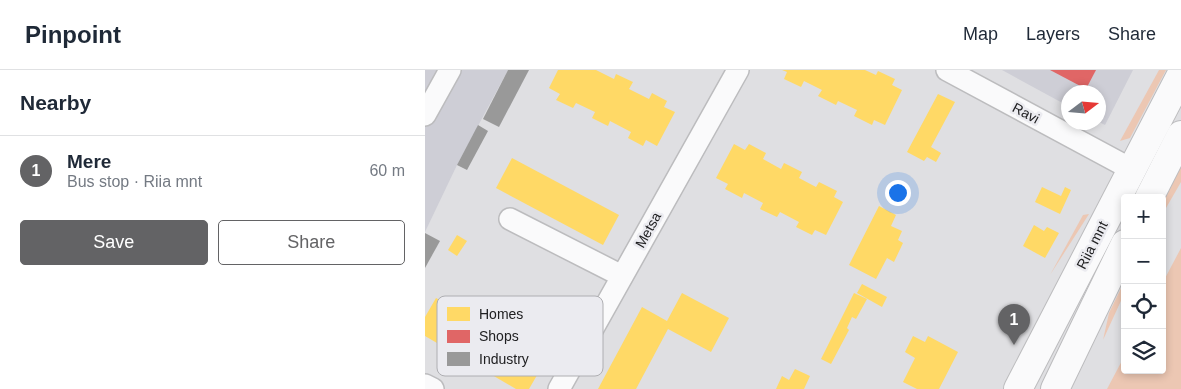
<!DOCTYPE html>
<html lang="en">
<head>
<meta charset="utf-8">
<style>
	body { margin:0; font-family:Arial,sans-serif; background:#f2f2f3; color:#1f2937 }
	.controls { position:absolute; right:15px; bottom:15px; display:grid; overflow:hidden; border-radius:5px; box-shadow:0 2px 8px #0003 }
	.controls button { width:45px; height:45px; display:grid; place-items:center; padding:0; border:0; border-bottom:1px solid #e0e1e3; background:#fff; color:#1f2937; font:25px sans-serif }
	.compass { position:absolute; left:636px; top:15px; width:45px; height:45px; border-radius:50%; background:#fff; box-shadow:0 2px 8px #0003; rotate:74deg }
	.you { position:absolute; left:472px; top:122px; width:18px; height:18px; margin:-12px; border:4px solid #fff; border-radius:50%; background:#1a73e8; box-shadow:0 0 0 8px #1a73e833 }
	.badge { display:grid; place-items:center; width:32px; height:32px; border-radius:50%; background:#636365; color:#fff; font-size:16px; font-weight:700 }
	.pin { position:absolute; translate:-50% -41px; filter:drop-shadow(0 1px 2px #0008) }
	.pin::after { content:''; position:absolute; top:26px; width:18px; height:15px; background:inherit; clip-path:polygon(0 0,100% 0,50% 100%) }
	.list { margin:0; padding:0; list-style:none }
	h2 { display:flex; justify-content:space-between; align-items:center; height:65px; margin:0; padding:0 20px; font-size:21px }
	h2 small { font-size:16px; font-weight:400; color:#747a83 }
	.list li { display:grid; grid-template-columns:32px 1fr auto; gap:15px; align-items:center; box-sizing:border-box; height:70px; padding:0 20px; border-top:1px solid #e0e1e3 }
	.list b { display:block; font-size:19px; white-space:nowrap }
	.list p { margin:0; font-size:16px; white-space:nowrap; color:#747a83 }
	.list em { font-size:16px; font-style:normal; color:#747a83 }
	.actions { display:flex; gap:10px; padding:15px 20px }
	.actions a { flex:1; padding:11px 0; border:1px solid #636365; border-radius:5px; text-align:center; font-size:18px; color:#636365 }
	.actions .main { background:#636365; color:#fff }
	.icon { flex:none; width:28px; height:28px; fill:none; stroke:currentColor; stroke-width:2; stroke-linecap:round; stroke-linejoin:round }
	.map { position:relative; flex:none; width:756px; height:319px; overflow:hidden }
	header { display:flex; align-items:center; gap:30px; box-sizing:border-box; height:70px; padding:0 25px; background:#fff; border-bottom:1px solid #e0e1e3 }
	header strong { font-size:24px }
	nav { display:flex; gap:28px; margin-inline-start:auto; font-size:18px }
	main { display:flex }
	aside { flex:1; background:#fff }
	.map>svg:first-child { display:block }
</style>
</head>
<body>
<header>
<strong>Pinpoint</strong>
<nav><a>Map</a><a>Layers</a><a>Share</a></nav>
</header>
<main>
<aside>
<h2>Nearby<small></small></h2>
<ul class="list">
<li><span class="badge">1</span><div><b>Mere</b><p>Bus stop · Riia mnt</p></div><em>60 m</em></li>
</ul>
<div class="actions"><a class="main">Save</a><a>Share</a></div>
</aside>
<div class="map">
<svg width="756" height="319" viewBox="0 0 756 319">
	<rect width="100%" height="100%" fill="#dfdfe2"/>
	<!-- built -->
	<g fill="#ceced6">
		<path d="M0 0H83L32 95 0 162Z"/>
		<path d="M577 0H708L680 55 674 52V22H644L643 36Z"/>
	</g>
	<!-- green -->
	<g fill="#ecc7b3">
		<path d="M734 0H741L705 68 695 71Z"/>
		<path d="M756 95V112L737 145V133Z"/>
		<path d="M664 144 625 205 658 145Z"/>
		<path d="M756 178V319H682L700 285V300H737V214Z"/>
		<path d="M700 210V222L678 270 684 243Z"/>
	</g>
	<!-- homes -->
	<g fill="#ffd966">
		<path d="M133 0H171L189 9 191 4 208 12 204 19 224 29 227 23 242 31 239 37 250 42 232 76 221 70 218 76 203 68 206 62 185 51 183 56 167 48 170 42 151 33 148 38 131 30 135 24 124 18Z"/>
		<path d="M357 0H440L451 5 453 1 470 9 467 15 477 20 460 55 449 50 447 55 429 46 432 40 413 31 411 35 393 26 397 20 379 11 376 17 359 9 362 2Z"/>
		<path d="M513 24 530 32 506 77 516 83 511 92 502 87 499 91 482 82Z"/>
		<path d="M309 74 320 80 324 74 341 83 338 89 356 99 359 93 377 102 374 108 391 117 394 112 412 121 409 127 418 132 401 165 390 160 387 165 371 157 374 152 355 142 352 147 335 139 338 133 319 123 317 128 300 119 303 114 291 108Z"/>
		<path d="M87 88 194 145 178 175 71 118Z"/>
		<path d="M617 117 636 126 640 117 646 120 635 144 610 132Z"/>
		<path d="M454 136 471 145 466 156 477 161 473 170 478 173 469 192 462 188 451 209 424 195Z"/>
		<path d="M609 155 619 161 622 157 634 163 620 188 598 176Z"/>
		<path d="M32 165 42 171 32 186 23 180Z"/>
		<path d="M437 214 462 227 457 237 432 223Z"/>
		<path d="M257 223 304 248 286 282 243 259 211 319H173L217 237 242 251Z"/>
		<path d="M429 223 442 229 431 249 427 247 422 258 424 260 406 294 396 289Z"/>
		<path d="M24 226 45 239 42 245 55 252 59 245 81 258 77 264 90 272 94 265 116 277 112 282 122 288 104 319H91L0 266V247L11 228 20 233Z"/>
		<path d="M593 235 596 236 591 248 587 246Z"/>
		<path d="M488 266 500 272 503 266 533 282 514 319H492L478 312 490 288 480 282Z"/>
		<path d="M370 299 385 306 379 319H351L357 306 364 310Z"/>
	</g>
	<!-- shops -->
	<path fill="#e06666" d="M625 0H671L661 19Z"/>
	<!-- industry -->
	<g fill="#999">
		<path d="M83 0H104L74 57 58 49Z"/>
		<path d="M53 55 63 61 42 100 32 95Z"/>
		<path d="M0 163 15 171 0 198Z"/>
	</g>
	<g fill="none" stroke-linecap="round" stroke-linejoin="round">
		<defs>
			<g id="minor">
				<path d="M522 0 706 99"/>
				<path d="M0 45 25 0"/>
				<path d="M85 149 197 206"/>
				<path d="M0 315 8 319"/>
				<path d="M134 319 313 0"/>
			</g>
			<g id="major">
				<path d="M724 128 756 65"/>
				<path d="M593 319 756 5"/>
				<path d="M630 319 700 174"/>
			</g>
		</defs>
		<!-- minor casing -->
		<use href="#minor" stroke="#bcbcbe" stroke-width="24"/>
		<!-- major casing -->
		<use href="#major" stroke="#bcbcbe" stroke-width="30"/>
		<!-- minor -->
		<use href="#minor" stroke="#fafafb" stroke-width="21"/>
		<!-- major -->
		<use href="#major" stroke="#fafafb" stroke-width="28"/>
	</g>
	<g text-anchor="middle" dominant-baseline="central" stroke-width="5" stroke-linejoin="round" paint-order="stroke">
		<!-- street labels -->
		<g font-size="14" fill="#202022" stroke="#ebebf0">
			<text transform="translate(601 43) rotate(28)">Ravi</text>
			<text transform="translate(223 160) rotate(-61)">Metsa</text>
			<text transform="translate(667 175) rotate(-63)">Riia mnt</text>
		</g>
	</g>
	<!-- legend -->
	<rect x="12" y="226" width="166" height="80" rx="8" fill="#ebebf0" stroke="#aeaeb2" stroke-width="1"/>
	<rect x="22" y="237" width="23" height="14" fill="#ffd966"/>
	<rect x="22" y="260" width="23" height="13" fill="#e06666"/>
	<rect x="22" y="282" width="23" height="14" fill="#999"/>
	<g font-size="14" fill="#202022">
		<text x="54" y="249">Homes</text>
		<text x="54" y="271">Shops</text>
		<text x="54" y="294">Industry</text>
	</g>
</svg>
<div class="controls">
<button>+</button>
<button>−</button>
<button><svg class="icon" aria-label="locate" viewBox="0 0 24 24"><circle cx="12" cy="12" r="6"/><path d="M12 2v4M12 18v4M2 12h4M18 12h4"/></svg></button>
<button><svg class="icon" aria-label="layers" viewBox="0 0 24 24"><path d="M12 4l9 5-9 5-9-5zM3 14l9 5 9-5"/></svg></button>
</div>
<svg class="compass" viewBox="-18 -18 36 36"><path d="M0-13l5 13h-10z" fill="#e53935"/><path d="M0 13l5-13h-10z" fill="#747a83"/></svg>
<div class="you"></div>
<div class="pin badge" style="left:589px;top:275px">1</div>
</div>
</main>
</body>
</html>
